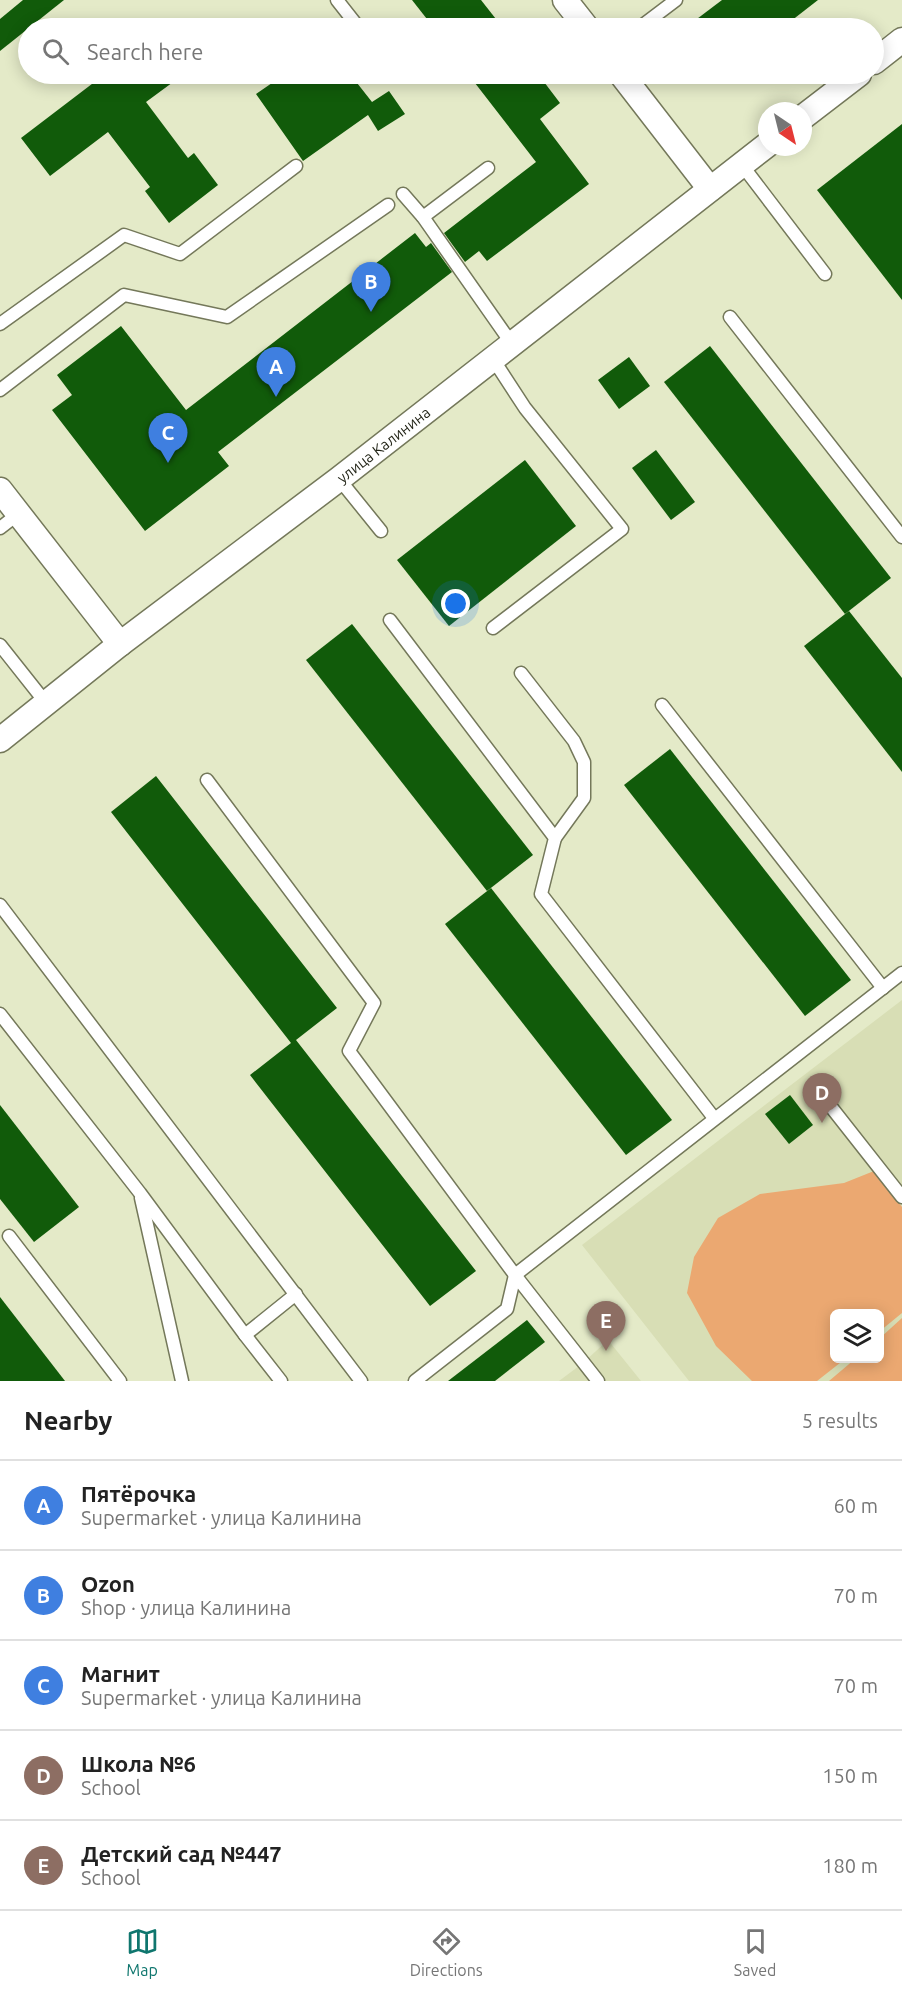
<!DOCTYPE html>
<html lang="en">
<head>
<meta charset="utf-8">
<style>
	body { margin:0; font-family:Ubuntu,sans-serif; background:#f2f2f2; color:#222 }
	.controls { position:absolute; right:18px; bottom:18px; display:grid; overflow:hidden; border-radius:9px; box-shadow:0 3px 15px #0003 }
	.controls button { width:54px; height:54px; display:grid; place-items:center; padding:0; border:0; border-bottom:2px solid #e0e0e0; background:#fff; color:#222; font:30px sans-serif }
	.compass { position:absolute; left:758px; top:102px; width:54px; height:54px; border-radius:50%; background:#fff; box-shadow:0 3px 15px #0003; rotate:145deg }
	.you { position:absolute; left:456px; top:604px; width:21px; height:21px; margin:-15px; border:4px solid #fff; border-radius:50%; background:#1a73e8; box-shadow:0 0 0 9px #1a73e833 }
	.badge { display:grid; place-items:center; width:39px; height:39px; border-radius:50%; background:#0f766e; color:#fff; font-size:20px; font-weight:700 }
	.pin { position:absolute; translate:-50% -50px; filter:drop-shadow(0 2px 3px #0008) }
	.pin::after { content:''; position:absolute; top:32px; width:21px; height:18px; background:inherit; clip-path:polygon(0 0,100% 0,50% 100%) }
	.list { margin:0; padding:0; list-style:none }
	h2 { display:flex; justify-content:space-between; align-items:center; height:78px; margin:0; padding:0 24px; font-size:26px }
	h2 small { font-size:20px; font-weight:400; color:#767676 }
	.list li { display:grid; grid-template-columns:39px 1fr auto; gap:18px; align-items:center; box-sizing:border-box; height:90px; padding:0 24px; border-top:2px solid #e0e0e0 }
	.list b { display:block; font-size:22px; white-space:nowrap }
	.list p { margin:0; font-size:20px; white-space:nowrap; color:#767676 }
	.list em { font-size:20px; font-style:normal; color:#767676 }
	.icon { flex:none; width:33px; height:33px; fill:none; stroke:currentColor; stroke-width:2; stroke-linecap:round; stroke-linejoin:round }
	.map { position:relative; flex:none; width:902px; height:1381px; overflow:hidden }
	.search { position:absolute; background:#fff; box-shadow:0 3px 15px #0003; left:18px; right:18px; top:18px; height:66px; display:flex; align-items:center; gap:15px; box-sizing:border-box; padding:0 21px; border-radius:33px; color:#767676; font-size:22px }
	.sheet { height:528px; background:#fff }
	nav { display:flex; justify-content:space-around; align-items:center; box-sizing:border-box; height:84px; border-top:2px solid #e0e0e0; background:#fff; font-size:16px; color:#767676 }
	nav a { display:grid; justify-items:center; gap:3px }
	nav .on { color:#0f766e }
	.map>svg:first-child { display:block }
</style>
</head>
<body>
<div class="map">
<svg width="902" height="1381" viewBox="0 0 902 1381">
	<rect width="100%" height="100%" fill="#e4eac8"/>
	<!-- built -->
	<g fill="#d8deb5" fill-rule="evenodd">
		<path d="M902 1000V1381H689L582 1245ZM834 1314H880V1358H834Z"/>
		<path d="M608 1340 641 1381H559L583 1363Z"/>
	</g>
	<!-- green -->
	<g fill="#eba871">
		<path d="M874 1171 902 1207V1313L880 1331V1314H834V1358L845 1359 817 1381H752L716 1346 687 1293 694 1257 718 1218 760 1194 844 1183Z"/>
		<path d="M902 1318V1381H829L855 1359 880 1358V1338Z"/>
	</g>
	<!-- building -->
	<g fill="#115b0a">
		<path d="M23 0H64L0 51V19Z"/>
		<path d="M412 0H481L503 28H434Z"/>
		<path d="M722 0H818L782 28H685Z"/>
		<path d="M105 74H184L146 102 188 158 194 153 218 185 169 223 145 191 150 187 108 132 50 176 21 138Z"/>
		<path d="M285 74H350L372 102 389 91 405 114 378 131 368 115 303 161 256 94Z"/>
		<path d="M468 74H538L560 103 540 119 589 184 487 261 479 251 465 262 444 233 536 162Z"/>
		<path d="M902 124V300L817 190Z"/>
		<path d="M415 233 426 247 431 243 452 272 218 452 229 466 145 531 52 410 72 395 57 375 121 326 186 410Z"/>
		<path d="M710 346 891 578 845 614 664 382Z"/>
		<path d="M629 357 650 386 619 409 598 380Z"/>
		<path d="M656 450 695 502 671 520 632 468Z"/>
		<path d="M525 460 576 526 449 626 397 560Z"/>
		<path d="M849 611 902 678V772L804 646Z"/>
		<path d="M352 624 533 855 487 891 306 660Z"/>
		<path d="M670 749 851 980 805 1016 624 785Z"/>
		<path d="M156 776 337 1008 296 1040 476 1271 430 1306 250 1075 291 1043 111 812Z"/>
		<path d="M491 888 672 1120 626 1155 445 924Z"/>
		<path d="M790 1095 813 1125 789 1144 765 1114Z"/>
		<path d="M0 1105 79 1207 34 1242 0 1199Z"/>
		<path d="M0 1297 65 1381H0Z"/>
		<path d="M527 1320 545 1342 495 1381H448Z"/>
	</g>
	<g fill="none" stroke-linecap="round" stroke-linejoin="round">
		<defs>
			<g id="service">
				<path d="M337 0 359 28"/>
				<path d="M639 28 676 0"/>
				<path d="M742 165 825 274"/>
				<path d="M403 194 423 217 512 344"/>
				<path d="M423 217 488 168"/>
				<path d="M730 317 902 537"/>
				<path d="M0 324 124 235 180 254 296 166"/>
				<path d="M0 390 124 295 227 317 388 205"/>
				<path d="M339 479 381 531"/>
				<path d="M0 528 18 514"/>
				<path d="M390 620 555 838 541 894 714 1118"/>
				<path d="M493 628 622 529 525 408 493 359"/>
				<path d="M0 645 46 703"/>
				<path d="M521 673 574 741 584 762V798L555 838"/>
				<path d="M662 705 883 988"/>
				<path d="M207 780 374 1003 349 1051 515 1275 598 1381"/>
				<path d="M0 905 361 1381"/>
				<path d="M0 1014 140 1193 245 1335 296 1294"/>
				<path d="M824 1098 902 1197"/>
				<path d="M141 1198 182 1381"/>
				<path d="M9 1236 120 1381"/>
				<path d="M245 1335 281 1381"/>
				<path d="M415 1381 507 1309 515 1275 902 973"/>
			</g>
			<g id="minor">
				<path d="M565 0 587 28"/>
				<path d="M874 62 902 40"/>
				<path d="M621 74 710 189"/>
				<path d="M803 117 859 74"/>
				<path d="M0 490 120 644"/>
				<path id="s1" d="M0 740 120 644 339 479 767 145"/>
			</g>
		</defs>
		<!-- service casing -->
		<use href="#service" stroke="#74785a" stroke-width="15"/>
		<!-- minor casing -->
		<use href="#minor" stroke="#74785a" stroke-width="27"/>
		<!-- service -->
		<use href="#service" stroke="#fff" stroke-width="12"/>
		<!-- minor -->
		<use href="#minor" stroke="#fff" stroke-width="24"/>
	</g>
	<g text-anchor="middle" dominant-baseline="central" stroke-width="6" stroke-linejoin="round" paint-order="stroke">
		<!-- street labels -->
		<g font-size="15" fill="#232518" stroke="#f2f7d5">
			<text stroke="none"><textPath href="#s1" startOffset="484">улица Калинина</textPath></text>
		</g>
	</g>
</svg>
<div class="controls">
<button><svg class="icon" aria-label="layers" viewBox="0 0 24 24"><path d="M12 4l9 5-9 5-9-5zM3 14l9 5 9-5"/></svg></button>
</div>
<svg class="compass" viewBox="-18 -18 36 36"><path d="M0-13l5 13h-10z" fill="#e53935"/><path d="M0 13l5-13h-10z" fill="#767676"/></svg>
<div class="you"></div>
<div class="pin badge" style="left:276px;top:397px;background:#3f7fe0">A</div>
<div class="pin badge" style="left:371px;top:312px;background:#3f7fe0">B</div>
<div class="pin badge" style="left:168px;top:463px;background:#3f7fe0">C</div>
<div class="pin badge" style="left:822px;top:1123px;background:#8d6e63">D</div>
<div class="pin badge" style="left:606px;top:1351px;background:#8d6e63">E</div>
<div class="search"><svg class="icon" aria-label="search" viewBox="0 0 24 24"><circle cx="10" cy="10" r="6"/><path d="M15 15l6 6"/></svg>Search here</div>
</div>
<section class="sheet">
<h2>Nearby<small>5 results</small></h2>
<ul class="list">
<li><span class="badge" style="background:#3f7fe0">A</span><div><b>Пятёрочка</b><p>Supermarket · улица Калинина</p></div><em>60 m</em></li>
<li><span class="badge" style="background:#3f7fe0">B</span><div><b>Ozon</b><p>Shop · улица Калинина</p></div><em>70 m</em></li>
<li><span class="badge" style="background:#3f7fe0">C</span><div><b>Магнит</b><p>Supermarket · улица Калинина</p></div><em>70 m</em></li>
<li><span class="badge" style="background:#8d6e63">D</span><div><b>Школа №6</b><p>School</p></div><em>150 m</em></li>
<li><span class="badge" style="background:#8d6e63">E</span><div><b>Детский сад №447</b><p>School</p></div><em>180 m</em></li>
</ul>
</section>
<nav>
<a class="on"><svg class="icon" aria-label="map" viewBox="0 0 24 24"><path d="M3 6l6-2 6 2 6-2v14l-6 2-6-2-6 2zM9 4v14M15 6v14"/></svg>Map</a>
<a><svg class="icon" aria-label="directions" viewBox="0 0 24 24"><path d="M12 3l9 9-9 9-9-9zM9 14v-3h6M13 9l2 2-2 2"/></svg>Directions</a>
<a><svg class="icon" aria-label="saved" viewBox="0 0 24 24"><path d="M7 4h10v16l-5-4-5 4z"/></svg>Saved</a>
</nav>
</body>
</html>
